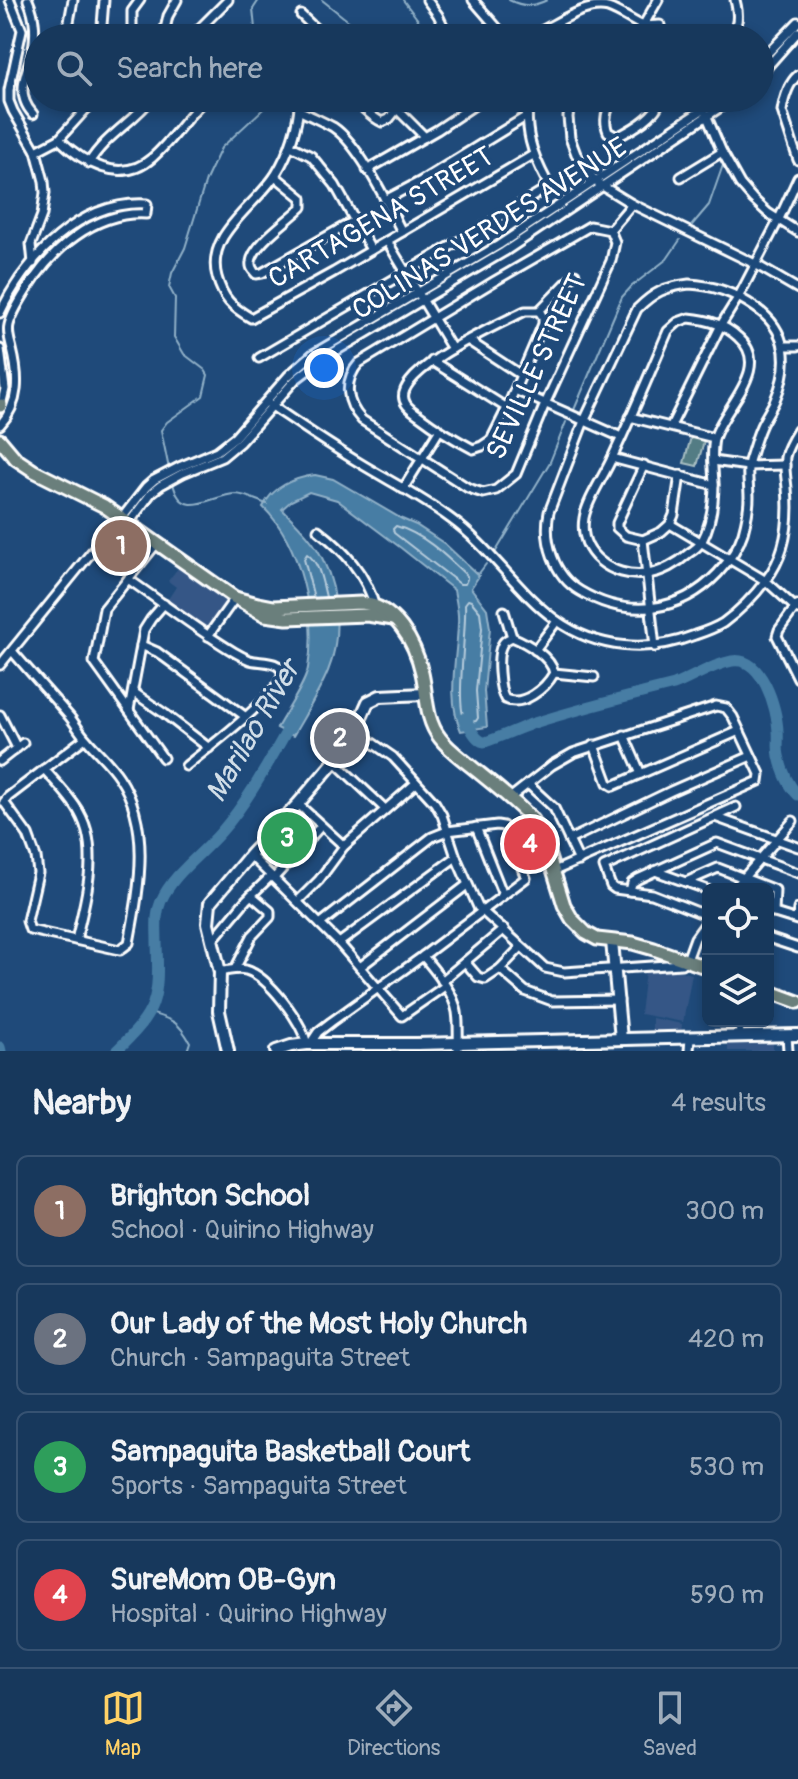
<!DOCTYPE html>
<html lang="en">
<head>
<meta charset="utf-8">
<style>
	body { margin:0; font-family:Pangolin,sans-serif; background:#203f62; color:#f1f3f6 }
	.controls { position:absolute; right:24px; bottom:24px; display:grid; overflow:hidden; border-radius:12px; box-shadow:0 4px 12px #0003 }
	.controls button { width:72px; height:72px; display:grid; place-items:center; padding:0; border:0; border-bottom:2px solid #365272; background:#17385c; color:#f1f3f6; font:40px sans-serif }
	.you { position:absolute; left:324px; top:368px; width:28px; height:28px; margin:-20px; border:6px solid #fff; border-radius:50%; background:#1a73e8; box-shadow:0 0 0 12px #1a73e833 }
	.badge { display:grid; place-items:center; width:52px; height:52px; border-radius:50%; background:#ffd166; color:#fff; font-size:26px; font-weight:700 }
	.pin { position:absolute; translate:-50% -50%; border:4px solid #fff; box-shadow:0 2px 8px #0006 }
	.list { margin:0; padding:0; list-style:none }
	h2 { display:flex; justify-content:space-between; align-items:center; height:104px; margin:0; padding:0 32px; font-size:34px }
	h2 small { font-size:26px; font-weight:400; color:#9eacbb }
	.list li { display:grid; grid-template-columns:52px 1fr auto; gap:24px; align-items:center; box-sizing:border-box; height:112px; margin:0 16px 16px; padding:0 16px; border:2px solid #365272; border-radius:12px }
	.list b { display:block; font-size:30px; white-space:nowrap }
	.list p { margin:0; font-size:26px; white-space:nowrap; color:#9eacbb }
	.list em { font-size:26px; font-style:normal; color:#9eacbb }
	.icon { flex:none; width:44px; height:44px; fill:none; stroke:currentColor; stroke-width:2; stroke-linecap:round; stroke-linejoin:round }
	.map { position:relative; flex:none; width:798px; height:1051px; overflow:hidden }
	.search { position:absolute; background:#17385c; box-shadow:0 4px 12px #0003; left:24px; right:24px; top:24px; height:88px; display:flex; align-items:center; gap:20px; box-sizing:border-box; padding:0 28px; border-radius:44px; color:#9eacbb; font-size:30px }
	.sheet { height:616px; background:#17385c }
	nav { display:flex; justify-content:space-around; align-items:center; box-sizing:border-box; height:112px; border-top:2px solid #365272; background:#17385c; font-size:22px; color:#9eacbb }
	nav a { display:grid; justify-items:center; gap:4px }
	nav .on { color:#ffd166 }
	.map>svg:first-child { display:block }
</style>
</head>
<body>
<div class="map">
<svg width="798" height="1051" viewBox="0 0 798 1051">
	<rect width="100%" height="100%" fill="#1f4a7a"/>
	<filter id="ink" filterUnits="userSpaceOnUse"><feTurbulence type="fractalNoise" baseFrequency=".0125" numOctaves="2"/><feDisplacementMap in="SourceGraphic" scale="16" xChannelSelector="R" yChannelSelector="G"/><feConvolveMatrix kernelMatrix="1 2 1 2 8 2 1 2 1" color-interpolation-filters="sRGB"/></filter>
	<g filter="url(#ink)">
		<!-- built -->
		<g fill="#345786">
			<path d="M119 524 142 541 131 556 124 551 108 571 93 559Z"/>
			<path d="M178 568 231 603 209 632 166 602 176 587 168 581Z"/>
			<path d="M675 970 692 974 683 1022 640 1014 645 971Z"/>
			<path d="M652 1018 682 1024 681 1035 652 1036Z"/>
			<path d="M773 1043V1051H728V1044Z"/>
		</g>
		<!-- green -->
		<g fill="#527c84" stroke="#a8bec2" stroke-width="2">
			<path d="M691 437 704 441 697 466 684 463Z"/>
			<path d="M290 820 304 834 284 855 270 841Z"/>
		</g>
		<!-- water -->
		<path fill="#477da4" stroke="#91b1c8" stroke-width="2" d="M315 475 333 479 402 519 416 525 445 544 479 576 471 588 487 609 490 628 484 691 487 727 461 731C446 697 457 659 458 623 459 612 456 601 454 590L401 548 337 500 309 492 291 501 282 509C298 525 315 541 324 562 339 592 341 640 328 671 319 693 305 715 293 736L277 728C285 713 306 683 308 668 317 617 301 544 263 507 272 487 294 478 315 475Z"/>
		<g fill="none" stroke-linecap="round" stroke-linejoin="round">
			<!-- shore -->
			<g stroke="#b5cbdb" stroke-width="2">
				<path d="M396 526C424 534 446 556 467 576V579L465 584H460L394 533 393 529Z"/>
				<path d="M314 598 304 559 307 554C320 563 322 582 326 597"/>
				<path d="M468 600 471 601 480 612 482 628 476 691 478 718 476 721C470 722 468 724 465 719 455 706 467 627 465 604Z"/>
			</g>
			<!-- stream -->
			<g stroke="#91b1c8" stroke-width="2">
				<path d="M322 0 351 23 356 30 360 27H368L381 38"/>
				<path d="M403 0 425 29 429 38"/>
				<path d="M509 0C523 7 533 7 547 0"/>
				<path d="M256 38 253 9 259 0"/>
				<path d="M404 98C413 106 419 111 431 105L434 98"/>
				<path d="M692 225 709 205 723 165"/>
				<path d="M574 410 622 297 632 286 667 259 680 240"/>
				<path d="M169 469 161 430 167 422 203 396 208 375 205 370 184 354 174 337 175 298 169 287 172 273 185 248 206 180 221 148 275 98"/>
				<path d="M173 483C182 523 212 494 236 494 247 495 257 501 267 504"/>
				<path d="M495 553 550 462 566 422"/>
				<path d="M477 576 486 564"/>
				<path d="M150 1013C173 1020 178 1021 190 1042L187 1051"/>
			</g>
			<!-- river -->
			<g stroke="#477da4" stroke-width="11">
				<path d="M466 718C469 726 475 740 484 742 488 742 523 727 531 724 578 709 626 697 674 685 694 677 711 665 732 661 762 656 777 708 778 731 779 740 777 747 779 756 782 770 788 785 798 795"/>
				<path d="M0 1047 1 1051"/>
				<path d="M116 1051C158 1011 159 1000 157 943 157 929 155 915 161 901 173 874 201 855 221 832 250 799 271 758 293 720"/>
			</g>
			<defs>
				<g id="street">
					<path d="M10 0 22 30 9 90V101L13 111 36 151 44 181 45 193 42 215 31 244 33 263"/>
					<path d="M28 0C36 18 36 35 32 55"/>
					<path d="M427 0 438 15 449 38"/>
					<path d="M473 0 506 38"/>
					<path d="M301 15 325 38"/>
					<path d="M66 38 73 0"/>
					<path d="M101 38 104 0"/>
					<path d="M132 38V11L140 0"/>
					<path d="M163 38 168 16 177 0"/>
					<path d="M198 38 197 31 228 0"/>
					<path d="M525 38C550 30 583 1 608 8 620 12 632 21 643 26L658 0"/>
					<path d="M630 38 643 26 660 25"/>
					<path d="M729 38C739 26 739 15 735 0"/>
					<path d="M760 61 798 22"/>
					<path d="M760 75 798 32"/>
					<path d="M798 75C789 83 784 98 782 111L798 160"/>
					<path d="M75 98 87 108"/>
					<path d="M300 98C298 125 290 151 276 174 256 206 205 234 217 277 223 299 232 307 251 318L334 272 533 155"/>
					<path d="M351 98C362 105 370 117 382 122L389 119 397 109"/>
					<path d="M386 98 425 137"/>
					<path d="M571 98 568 117 570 138 576 154 596 182 632 204 755 264 798 289"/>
					<path d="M614 98C607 108 603 120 608 132L617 137C633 129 657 116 661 98"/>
					<path d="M699 98 722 152 740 184 753 199 768 213 798 232"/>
					<path d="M299 110C310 116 322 121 333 127 360 145 387 203 402 232"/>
					<path d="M33 114C16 96 24 76 32 55L38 56"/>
					<path d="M59 139 87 108 112 98"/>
					<path d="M291 146 311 156 335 185 371 250"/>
					<path d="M36 151 59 139C83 163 121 185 152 158 172 141 186 117 206 98"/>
					<path d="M89 163C105 136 133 122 152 98"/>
					<path d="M367 170 437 130 485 98"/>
					<path d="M275 176 302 198V207C289 220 253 244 251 262 250 268 253 270 256 274L262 273 354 221"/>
					<path d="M681 177 722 152"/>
					<path d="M385 200 421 181 527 116"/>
					<path d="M590 226 610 230 615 242 611 261 545 404 516 474 496 490 483 493 468 488 362 420C346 403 343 381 359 363L493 282Z"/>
					<path d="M610 230 632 204"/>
					<path d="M387 241 452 349"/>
					<path d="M689 284C714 285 735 293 756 308 789 331 790 365 775 400 771 409 765 417 761 426 756 437 753 449 749 461 746 472 749 485 749 497 749 508 746 522 743 533 738 549 729 561 718 573 680 613 627 619 580 591 554 576 543 541 549 512L584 421 637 309C654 292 665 287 689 284Z"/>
					<path d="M525 311H539L543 317V324L507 408 491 440 482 446 473 449C454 439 437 429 420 416 416 413 409 409 406 404 385 374 504 322 525 311Z"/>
					<path d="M539 311 575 274"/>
					<path d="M0 313C26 258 80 200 147 204L146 214C94 211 51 250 26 291 19 302 12 313 9 325 7 333 10 341 12 349 19 377 20 403 0 425"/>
					<path d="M689 318C708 320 724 324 738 337 774 368 722 408 714 439 711 453 713 468 714 482 714 500 711 524 702 541 699 546 694 550 689 553 678 563 661 573 646 574 612 578 578 554 584 518 587 500 604 476 612 458 632 416 650 373 668 331L678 322Z"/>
					<path d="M469 341 521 375"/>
					<path d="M783 346H798"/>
					<path d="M0 349 5 389 1 406"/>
					<path d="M259 358 490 223 542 191 547 182C531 152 525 132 528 98"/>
					<path d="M432 361 507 408"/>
					<path d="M515 390 621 437"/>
					<path d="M266 402C296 422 326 443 358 462 389 481 422 497 451 519 491 548 517 592 556 620 598 650 649 653 695 635 704 632 715 628 723 623 738 612 755 595 766 580 787 553 790 520 787 488 786 478 784 467 785 457 787 448 793 438 798 430"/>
					<path d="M630 417 714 438"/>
					<path d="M671 426 721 325 739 296 778 221 798 178"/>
					<path d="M612 458 714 485"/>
					<path d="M713 461 748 466 785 465"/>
					<path d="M644 465 617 523V528L626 536 643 540 661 532 670 524 674 515 680 475"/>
					<path d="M403 489 439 431"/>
					<path d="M122 518 146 487 154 480 179 467 217 451 235 437 288 376 313 354 499 245 720 98"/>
					<path d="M129 523 152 492 161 485 183 473 222 457 240 442 295 380 324 358 504 252 734 98"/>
					<path d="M670 524 766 581 798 610"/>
					<path d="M318 530C345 551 366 574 375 607"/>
					<path d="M643 540 655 647"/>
					<path d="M157 543 104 609 94 662 163 758"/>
					<path d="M128 579C163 603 197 630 234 652 239 655 245 658 250 660 259 663 281 660 282 673 283 692 203 752 186 766"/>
					<path d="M797 605 779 630 777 636 798 678"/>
					<path d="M504 611 512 637"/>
					<path d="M208 636 235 598"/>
					<path d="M512 637C527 643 551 657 554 673 545 689 523 707 505 699 499 689 496 656 502 645 504 640 508 639 512 637Z"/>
					<path d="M141 645 157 652 246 717"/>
					<path d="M535 650 557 621"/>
					<path d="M12 651C31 673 50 694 69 716 75 723 80 733 87 740 98 753 110 763 119 777 152 826 139 889 129 943L120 950 30 930 27 921 38 873 36 857 28 835 4 802 8 797 85 738"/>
					<path d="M0 665 120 517"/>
					<path d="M554 673 594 677"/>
					<path d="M133 692 165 714 209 748"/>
					<path d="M129 710 144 630 151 619 164 604"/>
					<path d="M0 715 17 748"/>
					<path d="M355 731 393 757 435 803 442 815 456 857 478 907 545 968 564 972 681 964 687 960 695 938 708 920"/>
					<path d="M624 735 641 774"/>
					<path d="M594 745 608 783 613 786 739 731"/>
					<path d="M0 761 23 743"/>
					<path d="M335 762 385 809"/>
					<path d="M44 769C56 783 70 796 79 812 101 850 85 901 76 940"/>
					<path d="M528 784 554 808 579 861"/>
					<path d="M510 798 552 765 573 753 716 706 726 708 733 717 760 774 759 781 552 872"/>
					<path d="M298 804 344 846"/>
					<path d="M715 817 798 847"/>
					<path d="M476 827 503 895"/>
					<path d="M569 840 671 791 751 756"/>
					<path d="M250 855 339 943 402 1016 445 986"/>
					<path d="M655 871 708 890"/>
					<path d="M274 878 321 826"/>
					<path d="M686 882 718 868 775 890 774 913"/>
					<path d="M734 889 793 821"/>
					<path d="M630 891 632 883 638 879 717 843 798 873"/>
					<path d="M298 901 319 880 344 846 416 783"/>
					<path d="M768 911 797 920 798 909"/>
					<path d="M708 916 652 894 615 889 611 886 604 867 736 807"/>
					<path d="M768 938 798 948"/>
					<path d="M212 941 246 900 271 876"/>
					<path d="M339 943 456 857"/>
					<path d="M423 956C436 972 453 991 457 1012 459 1025 458 1038 458 1051"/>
					<path d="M465 962 478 977 485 979 500 969 521 947"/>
					<path d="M360 967 467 885"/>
					<path d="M235 969 252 936 270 917V911L251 895"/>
					<path d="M500 969 525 991 552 1001 619 1000"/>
					<path d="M220 972C228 970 238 968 246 970 269 977 301 1021 307 1044"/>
					<path d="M442 981 504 929"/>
					<path d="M739 1021 740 1036"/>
					<path d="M787 1035 788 1051"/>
					<path d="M310 1044 318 1032 331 1022 423 956 526 878 507 830 503 826 497 825 447 831 432 837 320 924"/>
					<path d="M689 1051 690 1038"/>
				</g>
				<g id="secondary">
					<path d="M612 941 621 1039"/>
					<path d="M228 1051 219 1011 220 972 208 923 210 903 250 855 298 804 346 748 355 731 368 702 380 696 425 694"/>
					<path d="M276 1051 291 1046 307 1044H417L798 1035"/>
				</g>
				<g id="primary">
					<path d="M0 406 1 405"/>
					<path d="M0 440 16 459 34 471 104 506 232 596 265 615 287 618 367 615 393 619"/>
					<path d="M235 598 258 604 273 607 361 603C395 606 415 642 422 673 427 694 425 719 440 738 448 749 461 758 472 767 493 784 514 800 533 820L543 837 564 905 572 919 586 933 597 939 633 943 654 949 708 968"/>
					<path d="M768 991 798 1002"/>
				</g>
			</defs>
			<!-- street casing -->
			<use href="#street" stroke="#fff" stroke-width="13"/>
			<!-- secondary casing -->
			<use href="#secondary" stroke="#fff" stroke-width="16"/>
			<!-- primary casing -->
			<use href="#primary" stroke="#fff" stroke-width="17"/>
			<!-- street -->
			<use href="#street" stroke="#1f4a7a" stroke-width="7"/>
			<!-- secondary -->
			<use href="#secondary" stroke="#1f4a7a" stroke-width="10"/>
			<!-- primary -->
			<use href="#primary" stroke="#6b7f7c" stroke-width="11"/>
		</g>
	</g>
	<g text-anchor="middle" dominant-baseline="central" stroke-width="7" stroke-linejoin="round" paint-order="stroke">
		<!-- street labels -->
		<g font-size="28" fill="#fff" stroke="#1f4a7a">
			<text transform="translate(381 218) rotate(-30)">CARTAGENA STREET</text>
			<text transform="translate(490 229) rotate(-32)">COLINAS VERDES AVENUE</text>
			<text transform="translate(537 367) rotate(-65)">SEVILLE STREET</text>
		</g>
		<!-- water labels -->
		<g font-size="30" font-style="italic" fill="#d1dee8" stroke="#1f4a7a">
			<text transform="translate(253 731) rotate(-60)">Marilao River</text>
		</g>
	</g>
</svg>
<div class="controls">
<button><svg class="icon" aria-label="locate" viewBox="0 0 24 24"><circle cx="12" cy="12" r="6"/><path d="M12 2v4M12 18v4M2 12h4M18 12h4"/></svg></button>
<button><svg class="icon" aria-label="layers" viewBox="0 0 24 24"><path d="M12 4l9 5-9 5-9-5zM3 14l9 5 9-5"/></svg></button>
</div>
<div class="you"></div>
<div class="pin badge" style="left:121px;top:546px;background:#8d6e63">1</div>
<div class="pin badge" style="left:340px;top:738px;background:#6b7280">2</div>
<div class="pin badge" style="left:287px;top:838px;background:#2e9e5b">3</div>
<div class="pin badge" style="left:530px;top:844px;background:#e0444e">4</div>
<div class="search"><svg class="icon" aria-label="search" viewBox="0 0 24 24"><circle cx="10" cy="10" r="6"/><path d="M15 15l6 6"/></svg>Search here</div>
</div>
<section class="sheet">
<h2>Nearby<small>4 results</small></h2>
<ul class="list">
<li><span class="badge" style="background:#8d6e63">1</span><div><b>Brighton School</b><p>School · Quirino Highway</p></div><em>300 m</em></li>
<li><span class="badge" style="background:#6b7280">2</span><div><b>Our Lady of the Most Holy Church</b><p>Church · Sampaguita Street</p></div><em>420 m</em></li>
<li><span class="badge" style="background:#2e9e5b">3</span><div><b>Sampaguita Basketball Court</b><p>Sports · Sampaguita Street</p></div><em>530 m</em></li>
<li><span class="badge" style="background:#e0444e">4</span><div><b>SureMom OB-Gyn</b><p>Hospital · Quirino Highway</p></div><em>590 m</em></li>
</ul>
</section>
<nav>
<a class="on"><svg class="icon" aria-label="map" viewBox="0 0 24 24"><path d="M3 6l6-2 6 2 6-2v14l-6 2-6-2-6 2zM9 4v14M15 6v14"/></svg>Map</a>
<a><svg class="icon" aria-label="directions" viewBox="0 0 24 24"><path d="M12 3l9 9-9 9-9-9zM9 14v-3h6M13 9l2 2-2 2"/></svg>Directions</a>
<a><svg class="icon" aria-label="saved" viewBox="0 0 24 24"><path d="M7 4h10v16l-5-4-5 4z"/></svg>Saved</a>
</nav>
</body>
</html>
